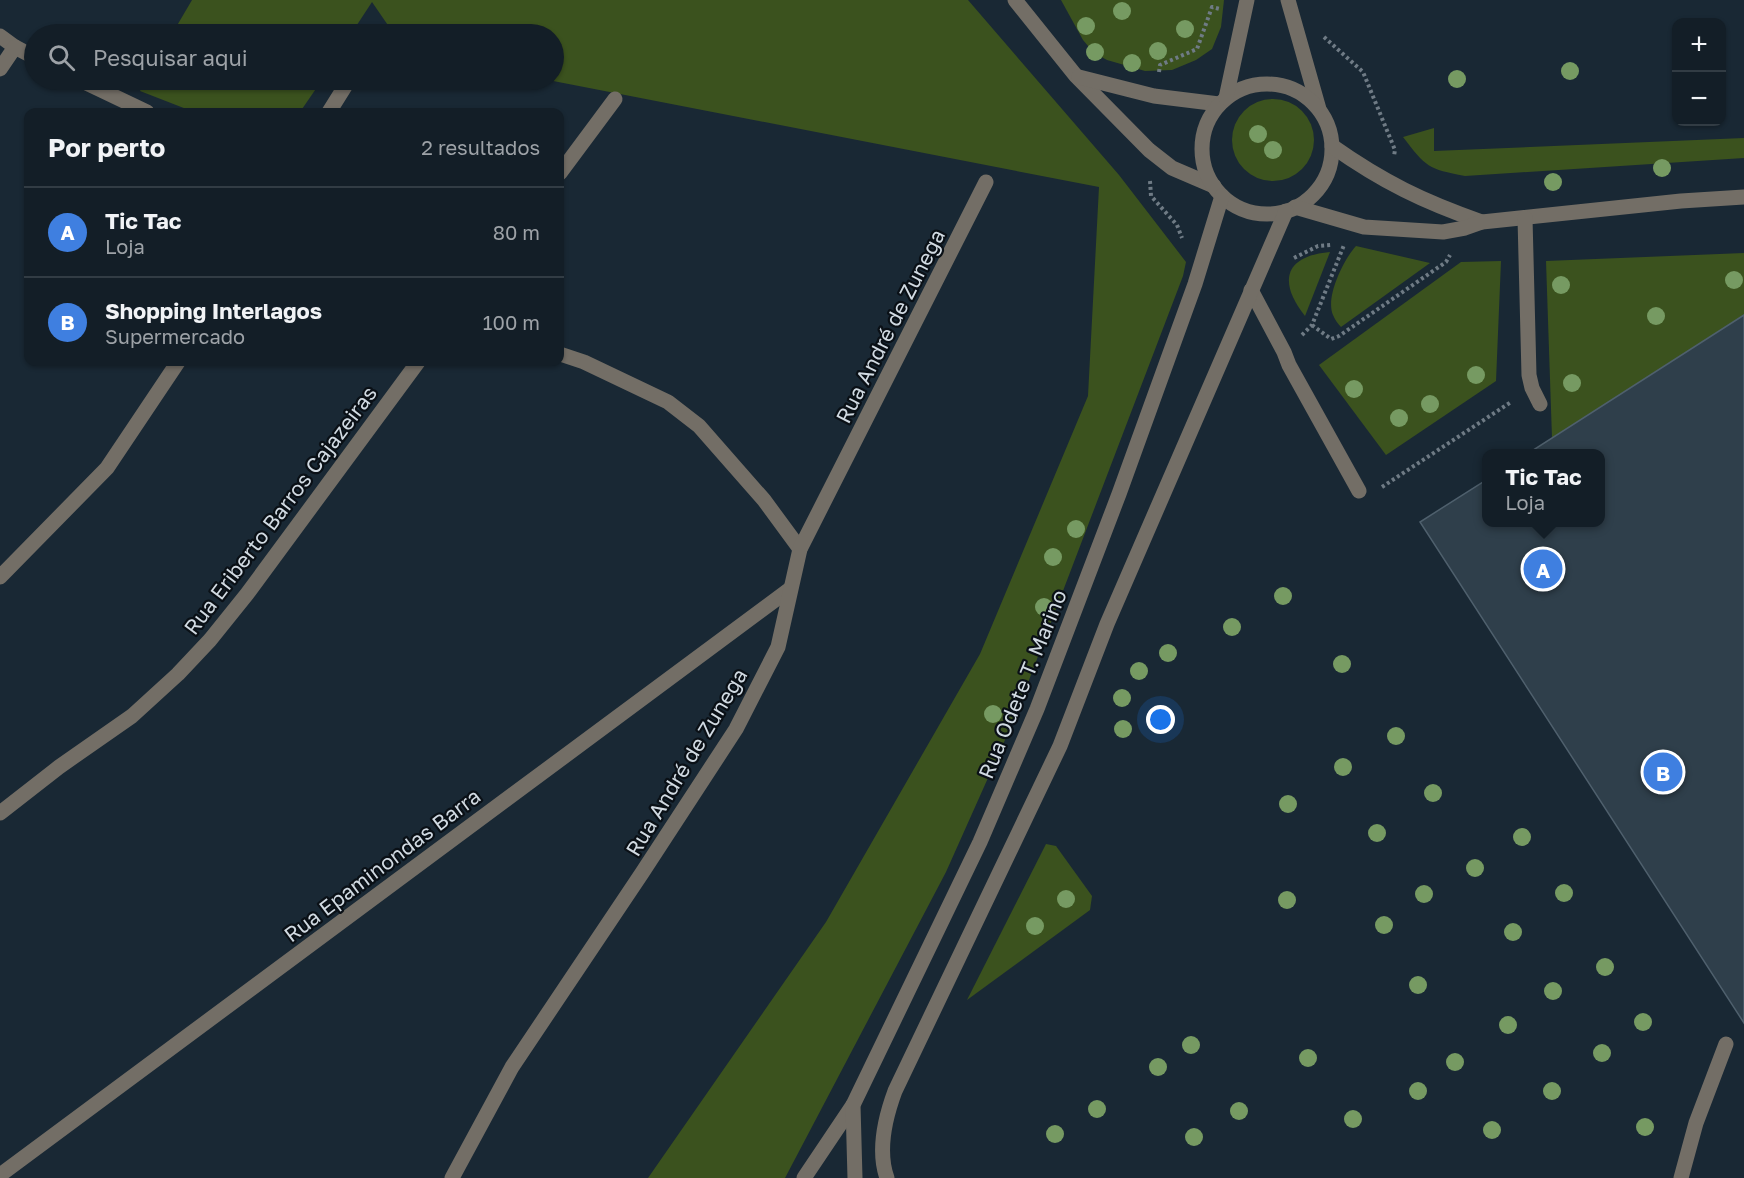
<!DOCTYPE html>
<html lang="pt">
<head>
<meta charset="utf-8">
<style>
	body { margin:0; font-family:"Golos Text",sans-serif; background:#1c272f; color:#f1f3f6 }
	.controls { position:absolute; right:18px; top:18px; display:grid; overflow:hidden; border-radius:12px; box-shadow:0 2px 4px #0004 }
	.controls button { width:54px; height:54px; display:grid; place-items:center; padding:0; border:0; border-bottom:2px solid #323c44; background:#131e27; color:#f1f3f6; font:30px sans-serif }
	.you { position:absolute; left:1161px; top:720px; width:21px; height:21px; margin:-15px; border:4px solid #fff; border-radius:50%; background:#1a73e8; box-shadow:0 0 0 9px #1a73e833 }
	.badge { display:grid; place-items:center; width:39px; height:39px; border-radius:50%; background:#b0c502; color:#fff; font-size:20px; font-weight:700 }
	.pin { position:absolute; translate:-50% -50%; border:3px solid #fff; box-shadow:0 2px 6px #0006 }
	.popup { position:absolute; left:1482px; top:449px; width:123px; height:78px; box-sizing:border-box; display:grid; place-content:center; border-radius:12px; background:#131e27; filter:drop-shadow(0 2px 4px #0005); font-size:20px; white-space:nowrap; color:#9da2a7 }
	.popup b { font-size:22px; color:#f1f3f6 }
	.popup::after { content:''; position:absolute; left:50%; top:100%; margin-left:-12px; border:12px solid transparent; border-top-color:#131e27 }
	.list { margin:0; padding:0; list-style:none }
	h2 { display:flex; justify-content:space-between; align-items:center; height:78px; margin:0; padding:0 24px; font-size:26px }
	h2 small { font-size:20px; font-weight:400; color:#9da2a7 }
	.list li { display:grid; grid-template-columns:39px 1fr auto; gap:18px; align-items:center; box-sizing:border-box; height:90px; padding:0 24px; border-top:2px solid #323c44 }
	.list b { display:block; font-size:22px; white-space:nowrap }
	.list p { margin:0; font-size:20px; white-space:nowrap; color:#9da2a7 }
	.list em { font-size:20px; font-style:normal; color:#9da2a7 }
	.icon { flex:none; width:33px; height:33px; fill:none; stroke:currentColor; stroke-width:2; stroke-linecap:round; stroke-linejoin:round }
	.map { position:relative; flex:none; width:1744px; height:1178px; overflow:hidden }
	.search { position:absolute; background:#131e27; box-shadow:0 2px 4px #0004; left:24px; top:24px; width:540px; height:66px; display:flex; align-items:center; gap:15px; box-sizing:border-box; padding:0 21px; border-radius:33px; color:#9da2a7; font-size:22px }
	.panel { position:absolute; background:#131e27; box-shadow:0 2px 4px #0004; left:24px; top:108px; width:540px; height:258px; border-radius:12px }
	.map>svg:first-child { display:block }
</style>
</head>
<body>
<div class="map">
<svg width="1744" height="1178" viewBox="0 0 1744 1178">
	<rect width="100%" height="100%" fill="#192834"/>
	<!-- green -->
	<g fill="#3b521e">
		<path d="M192 0H968L1119 175 1186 262 1183 276 1013 722 946 872 785 1178H648L826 922 980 654 1088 396 1099 187 548 80H554V34H394L372 2 351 34H172Z"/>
		<path d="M1061 0H1224L1221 27 1212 49 1196 60 1172 70 1145 71 1107 60 1094 53 1083 40Z"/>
		<path d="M146 80H322L300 112H194L140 91Z"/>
		<circle cx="1273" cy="140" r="41"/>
		<path d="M1434 128V151L1744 138V158L1465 176C1428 169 1426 167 1403 137Z"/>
		<path d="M1356 246 1430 263 1341 327C1338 324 1335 320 1333 315 1325 297 1344 259 1356 246Z"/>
		<path d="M1330 252 1305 316C1278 282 1284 256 1330 252Z"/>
		<path d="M1744 253V315L1552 438 1546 261Z"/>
		<path d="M1501 261 1496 381 1386 455 1319 365 1461 262Z"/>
		<path d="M1046 844 1056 846 1092 896 1090 910 967 1000Z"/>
	</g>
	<!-- building -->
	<path fill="#2f3f4b" stroke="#4f606d" stroke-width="1.5" d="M1744 315V1023L1420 522 1486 480V522H1600V454H1527Z"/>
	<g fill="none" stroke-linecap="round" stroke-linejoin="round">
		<!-- path -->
		<g stroke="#6f7b85" stroke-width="4" stroke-dasharray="3 3" stroke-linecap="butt">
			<path d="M1324 37 1363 72 1395 150 1394 156"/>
			<path d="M1159 72 1160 65 1197 49 1212 7 1220 9"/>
			<path d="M1150 181 1151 196 1177 225 1182 238"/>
			<path d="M1294 258 1318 246 1331 245"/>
			<path d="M1312 325 1331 339 1339 336 1446 262 1450 255"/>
			<path d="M1302 335 1312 325 1344 245"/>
			<path d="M1382 487 1511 402"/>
		</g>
		<!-- minor -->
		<g stroke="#736e66" stroke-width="15">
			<path d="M1015 0 1076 76 1149 150 1172 168 1214 186"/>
			<path d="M1288 0 1319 109"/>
			<path d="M376 34 377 32"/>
			<path d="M0 36 15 47 34 57"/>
			<path d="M0 69 15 47"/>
			<path d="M1079 77 1154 96 1219 104"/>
			<path d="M80 80 147 112"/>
			<circle cx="1267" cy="149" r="65"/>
			<path d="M1226 98 1247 0"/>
			<path d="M329 112 349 80"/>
			<path d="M1332 146C1383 182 1424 202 1482 222"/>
			<path d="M560 173 615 99"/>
			<path d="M1295 207 1364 227 1443 232 1465 228 1482 222 1681 201 1744 197"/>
			<path d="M1525 218 1529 375 1532 388 1540 404"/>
			<path d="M1251 290 1284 352 1289 365 1359 491"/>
			<path d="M560 354 584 362 668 402 699 426 764 500 800 549"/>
			<path d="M0 577 107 468 178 362"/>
			<path d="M0 813 59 767 132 716 178 674 210 640 247 594 418 362"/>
			<path d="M0 1175 790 589"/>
			<path d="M452 1178 512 1067 642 873 736 729 778 647 800 549 986 182"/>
			<path d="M804 1178 853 1105"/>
			<path d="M855 1178 853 1105 980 842 1037 709 1119 494 1195 284 1222 196"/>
			<path d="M887 1178C877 1150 885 1118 895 1091L1060 746 1107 624 1286 211"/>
			<path d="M1681 1178 1696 1123 1726 1044"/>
		</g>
	</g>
	<!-- trees -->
	<g fill="#769a62">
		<circle cx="1122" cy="11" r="9"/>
		<circle cx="1086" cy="26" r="9"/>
		<circle cx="1185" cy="29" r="9"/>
		<circle cx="1158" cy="51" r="9"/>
		<circle cx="1095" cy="52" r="9"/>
		<circle cx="1132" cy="63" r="9"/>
		<circle cx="1570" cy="71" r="9"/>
		<circle cx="1457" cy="79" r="9"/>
		<circle cx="1258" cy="134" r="9"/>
		<circle cx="1273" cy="150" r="9"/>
		<circle cx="1662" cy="168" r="9"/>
		<circle cx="1553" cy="182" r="9"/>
		<circle cx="1734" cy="280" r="9"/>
		<circle cx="1561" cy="285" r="9"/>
		<circle cx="1656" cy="316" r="9"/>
		<circle cx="1476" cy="375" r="9"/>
		<circle cx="1572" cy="383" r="9"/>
		<circle cx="1354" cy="389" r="9"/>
		<circle cx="1430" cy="404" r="9"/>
		<circle cx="1399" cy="418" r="9"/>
		<circle cx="1076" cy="529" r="9"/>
		<circle cx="1053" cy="557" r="9"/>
		<circle cx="1283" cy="596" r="9"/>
		<circle cx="1044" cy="607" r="9"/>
		<circle cx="1232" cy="627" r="9"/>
		<circle cx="1168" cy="653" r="9"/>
		<circle cx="1342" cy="664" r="9"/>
		<circle cx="1139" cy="671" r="9"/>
		<circle cx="1122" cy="698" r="9"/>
		<circle cx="993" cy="714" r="9"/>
		<circle cx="1123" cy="729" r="9"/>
		<circle cx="1396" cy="736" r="9"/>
		<circle cx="1343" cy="767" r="9"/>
		<circle cx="1433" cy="793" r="9"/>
		<circle cx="1288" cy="804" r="9"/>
		<circle cx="1377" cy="833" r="9"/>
		<circle cx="1522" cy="837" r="9"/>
		<circle cx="1475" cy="868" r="9"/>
		<circle cx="1564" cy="893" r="9"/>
		<circle cx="1424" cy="894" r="9"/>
		<circle cx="1066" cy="899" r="9"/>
		<circle cx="1287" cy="900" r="9"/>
		<circle cx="1384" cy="925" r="9"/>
		<circle cx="1035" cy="926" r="9"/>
		<circle cx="1513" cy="932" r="9"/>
		<circle cx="1605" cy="967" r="9"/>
		<circle cx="1418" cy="985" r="9"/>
		<circle cx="1553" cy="991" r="9"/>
		<circle cx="1643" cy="1022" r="9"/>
		<circle cx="1508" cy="1025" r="9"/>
		<circle cx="1191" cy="1045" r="9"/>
		<circle cx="1602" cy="1053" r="9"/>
		<circle cx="1308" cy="1058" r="9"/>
		<circle cx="1455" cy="1062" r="9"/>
		<circle cx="1158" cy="1067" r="9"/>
		<circle cx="1418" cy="1091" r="9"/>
		<circle cx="1552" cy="1091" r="9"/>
		<circle cx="1097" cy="1109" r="9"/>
		<circle cx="1239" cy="1111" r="9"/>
		<circle cx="1353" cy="1119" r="9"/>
		<circle cx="1645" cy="1127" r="9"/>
		<circle cx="1492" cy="1130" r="9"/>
		<circle cx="1055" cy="1134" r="9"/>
		<circle cx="1194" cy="1137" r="9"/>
	</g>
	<g text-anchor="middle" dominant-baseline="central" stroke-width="4.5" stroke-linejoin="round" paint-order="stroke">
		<!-- street labels -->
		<g font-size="21" fill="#d1dae2" stroke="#0a1016">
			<text transform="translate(890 326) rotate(-63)">Rua André de Zunega</text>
			<text transform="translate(280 510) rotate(-53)">Rua Eriberto Barros Cajazeiras</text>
			<text transform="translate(1022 684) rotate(-68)">Rua Odete T. Marino</text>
			<text transform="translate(686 762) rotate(-59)">Rua André de Zunega</text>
			<text transform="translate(382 865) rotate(-37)">Rua Epaminondas Barra</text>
		</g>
	</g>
</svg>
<div class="controls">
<button>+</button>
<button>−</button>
</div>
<div class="you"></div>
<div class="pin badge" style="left:1543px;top:569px;background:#3f7fe0">A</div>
<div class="popup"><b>Tic Tac</b>Loja</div>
<div class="pin badge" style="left:1663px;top:772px;background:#3f7fe0">B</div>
<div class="search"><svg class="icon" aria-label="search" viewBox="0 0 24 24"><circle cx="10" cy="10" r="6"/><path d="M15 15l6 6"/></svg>Pesquisar aqui</div>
<section class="panel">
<h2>Por perto<small>2 resultados</small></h2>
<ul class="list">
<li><span class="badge" style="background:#3f7fe0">A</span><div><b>Tic Tac</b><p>Loja</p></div><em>80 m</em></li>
<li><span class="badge" style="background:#3f7fe0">B</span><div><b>Shopping Interlagos</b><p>Supermercado</p></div><em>100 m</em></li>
</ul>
</section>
</div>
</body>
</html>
